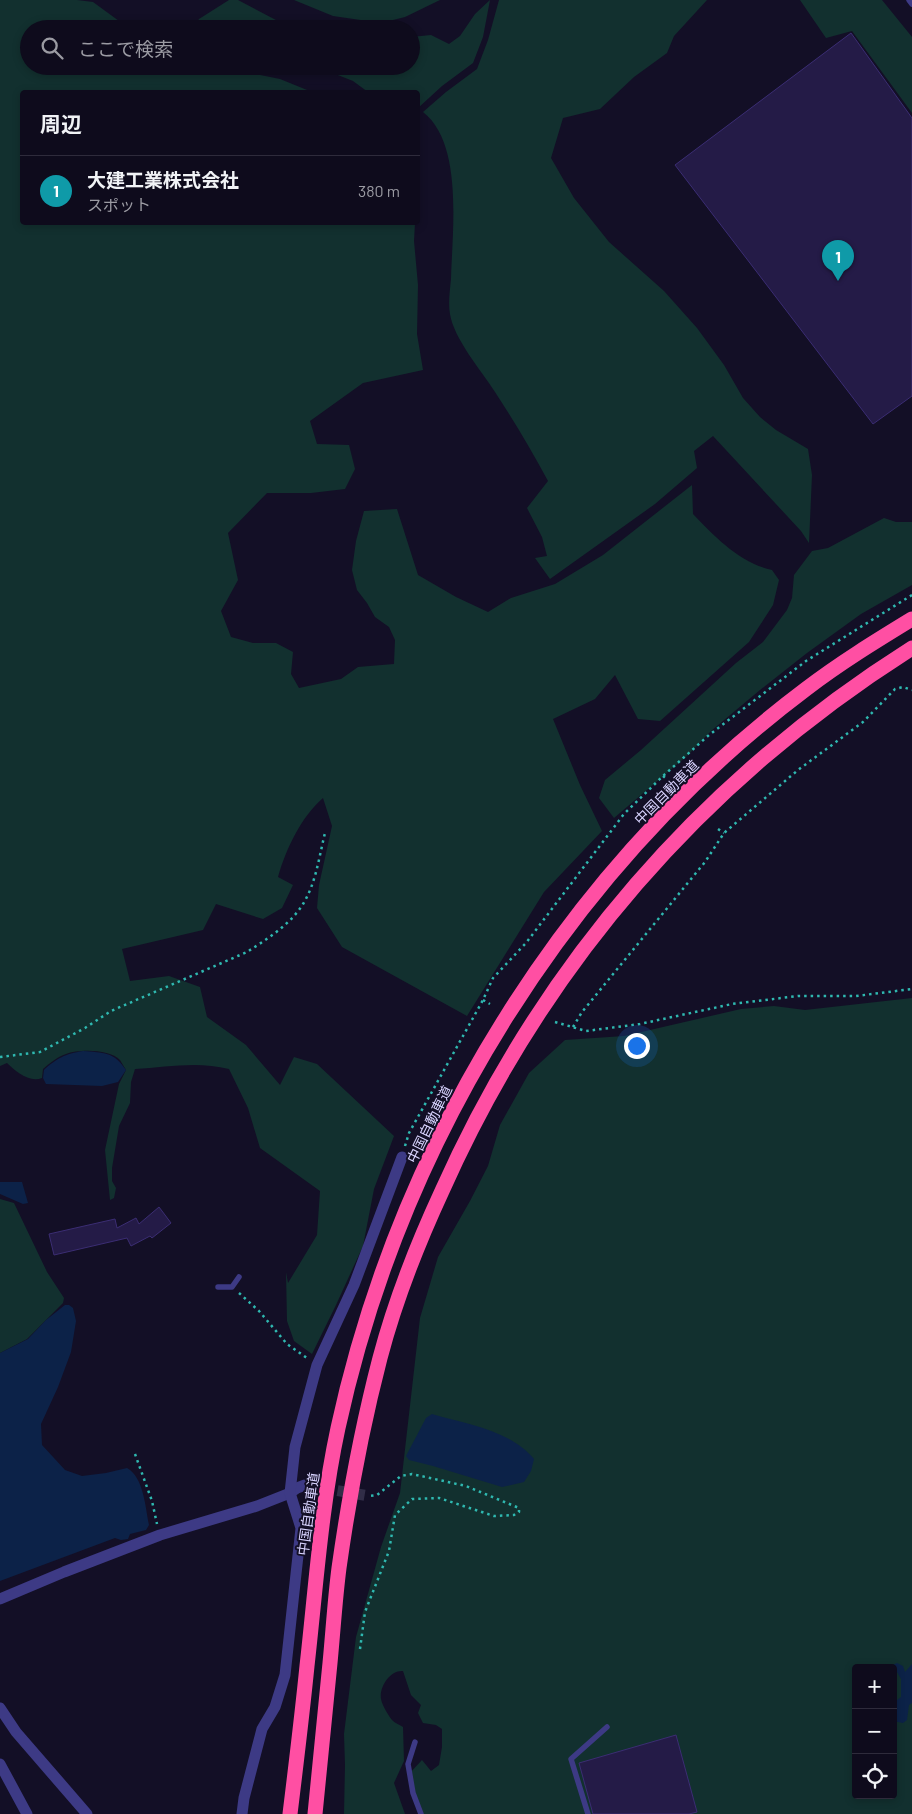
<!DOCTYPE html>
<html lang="ja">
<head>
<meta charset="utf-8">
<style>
	body { margin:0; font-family:Barlow,"Noto Sans JP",sans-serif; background:#1c1929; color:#f1f3f6 }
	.controls { position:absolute; right:15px; bottom:15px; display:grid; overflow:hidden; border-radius:5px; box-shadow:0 2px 8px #0003 }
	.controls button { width:45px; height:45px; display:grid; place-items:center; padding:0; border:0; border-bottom:1px solid #2e2b3b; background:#0e0b1c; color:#f1f3f6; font:25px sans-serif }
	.you { position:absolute; left:636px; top:1045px; width:18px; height:18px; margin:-12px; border:4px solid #fff; border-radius:50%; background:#1a73e8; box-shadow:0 0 0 8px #1a73e833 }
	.badge { display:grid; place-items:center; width:32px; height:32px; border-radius:50%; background:#1a73e8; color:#fff; font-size:16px; font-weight:700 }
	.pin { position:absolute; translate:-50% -41px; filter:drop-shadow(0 1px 2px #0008) }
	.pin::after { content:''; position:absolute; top:26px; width:18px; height:15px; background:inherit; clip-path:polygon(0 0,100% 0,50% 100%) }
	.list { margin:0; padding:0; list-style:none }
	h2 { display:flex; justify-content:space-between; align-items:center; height:65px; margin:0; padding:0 20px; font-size:21px }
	h2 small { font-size:16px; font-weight:400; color:#9b9ba3 }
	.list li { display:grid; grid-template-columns:32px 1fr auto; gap:15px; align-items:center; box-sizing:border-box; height:70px; padding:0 20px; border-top:1px solid #2e2b3b }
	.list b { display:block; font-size:19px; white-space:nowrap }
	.list p { margin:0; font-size:16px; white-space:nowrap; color:#9b9ba3 }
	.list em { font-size:16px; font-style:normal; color:#9b9ba3 }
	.icon { flex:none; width:28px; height:28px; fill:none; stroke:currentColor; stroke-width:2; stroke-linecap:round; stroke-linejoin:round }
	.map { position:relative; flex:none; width:912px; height:1814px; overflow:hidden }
	.search { position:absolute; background:#0e0b1c; box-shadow:0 2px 8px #0003; left:20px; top:20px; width:400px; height:55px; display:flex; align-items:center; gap:12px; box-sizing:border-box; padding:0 18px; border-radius:28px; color:#9b9ba3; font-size:19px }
	.panel { position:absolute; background:#0e0b1c; box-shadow:0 2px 8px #0003; left:20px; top:90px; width:400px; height:135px; border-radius:5px }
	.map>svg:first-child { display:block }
</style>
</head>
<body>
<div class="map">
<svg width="912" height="1814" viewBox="0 0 912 1814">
	<rect width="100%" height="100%" fill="#130f26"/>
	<!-- green -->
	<g fill="#12302f" fill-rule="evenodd">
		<path d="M0 0H77L93 2 130 29H29V66H177L230 69 280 79 312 92H22V222L415 223 414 241 418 285 417 334 423 370 363 383 310 421 317 444 349 445 355 469 345 489 311 493H267L228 533 238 580 221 611 231 637 253 643H276L293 652 291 674 299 688 341 679 358 667 394 664 395 640 389 627 375 617 367 603 357 590 352 570 356 541 364 511 397 509 418 575 456 597 488 612 511 598 555 584 603 555 692 485 693 514C715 537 740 563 772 570L779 580 773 605 749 642 660 721 638 719 615 675 595 699 553 719 580 785 602 831 544 892 467 1016 342 947 317 908 319 885 332 826 323 798C301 817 286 849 278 877L293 885 282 908 263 919 216 904 203 930 122 949 130 981 169 976 200 987 207 1017 246 1045 280 1085 294 1057 317 1064 394 1136 374 1189 363 1246 336 1305 312 1354 294 1341 287 1321 286 1272 288 1283 317 1235 320 1191 260 1148 248 1108 229 1069C198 1061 167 1067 135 1069L131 1082 130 1103 119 1126 112 1168V1181L116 1188 114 1198 110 1200 105 1150 119 1084 126 1070C124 1067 122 1063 120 1060 110 1049 79 1049 66 1054 57 1057 50 1063 43 1069L42 1078C29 1083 15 1071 7 1063L0 1066Z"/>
		<path d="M229 0H238L293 29H192L199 19Z"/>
		<path d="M294 0H440L405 17 381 23 333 16Z"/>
		<path d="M490 0 483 37 473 63 442 86 418 108V92H368L353 81 315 66H411V37L431 35 449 44 460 36 475 14Z"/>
		<path d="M499 0H707L674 36 667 53 634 77 600 109 563 118 551 158 574 198 609 242 664 291 697 328 724 365 743 398 760 417 776 430 808 449 812 475 809 543 801 531 713 436 694 451 697 468 655 504 550 579 535 558 547 556 542 537 527 508 548 481C532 451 514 421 495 392 481 370 454 339 450 314 448 303 450 290 451 279 452 233 464 144 423 112L446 92 477 69 488 40Z"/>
		<path d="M800 0H882L912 37V113L852 31 826 38Z"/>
		<path d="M884 518 896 522H912V585L861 614 807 653 760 690 711 731 688 755 614 818 599 798 605 780 641 750 736 663 763 642 787 610 792 598 794 575 812 551 828 548Z"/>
		<path d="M912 998V1814H419L408 1775 422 1760 431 1771 439 1765 442 1747V1729L436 1725 423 1723 418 1713 421 1705 411 1695 403 1671C390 1670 379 1687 381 1699 382 1705 389 1717 393 1721 395 1723 400 1725 403 1727L404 1761 394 1783 405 1814H344L345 1765 344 1734 356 1637 381 1547 400 1493 420 1318 438 1257 470 1201 488 1166 500 1125 529 1073 565 1040 624 1036 741 1009 774 1006 805 1010ZM856 1668H893V1795H856Z"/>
		<path d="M0 1199 14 1203 47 1272 64 1298 63 1303 27 1339 0 1353Z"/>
	</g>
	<!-- water -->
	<g fill="#0c2248">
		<path d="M83 1051C104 1053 113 1051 126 1070L118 1082 102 1086 46 1084 43 1078 44 1070C57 1058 65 1054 83 1051Z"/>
		<path d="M0 1182H22L28 1203 23 1204 0 1194Z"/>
		<path d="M65 1305H69L73 1308 76 1321 71 1352 58 1387 41 1424 42 1445 65 1470 82 1476 106 1473 127 1468C144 1478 145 1506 149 1525L146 1530 130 1534 128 1539 121 1540 115 1538 0 1581V1353L28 1339 46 1320Z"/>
		<path d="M432 1414C466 1424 510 1430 534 1459L531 1471 524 1482 502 1487 433 1466 409 1460 406 1456 426 1418Z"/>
		<path d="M897 1663 903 1666 905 1672 912 1664V1703L909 1705 907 1720 903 1723 893 1721V1703L901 1697V1679L893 1665Z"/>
	</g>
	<!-- building -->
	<g fill="#241b47" stroke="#3b2d73">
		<path d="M851 33 912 118V396L873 424 675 165Z"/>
		<path d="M159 1207 171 1223 152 1238 150 1236 131 1246 127 1238 54 1255 49 1234 115 1219 117 1228 136 1218 139 1224Z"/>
		<path d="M676 1735 697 1812 689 1814H593L579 1763Z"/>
	</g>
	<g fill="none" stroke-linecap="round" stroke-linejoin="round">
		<!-- street-tunnel -->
		<path stroke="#312d47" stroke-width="11" stroke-dasharray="11 5.5" stroke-linecap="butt" d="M305 1485 369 1496"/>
		<!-- path -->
		<g stroke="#2fb8b0" stroke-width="2.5" stroke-dasharray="2.5 4" stroke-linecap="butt">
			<path d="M663 776 672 784"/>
			<path d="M718 829 724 833"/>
			<path d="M483 1000 490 1004"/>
			<path d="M555 1022 586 1031 640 1024 732 1004 798 996H856L912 989"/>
			<path d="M573 1027 582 1012 705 862 724 833 798 770 863 722 895 689 903 687 912 690"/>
			<path d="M0 1057 40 1052 85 1028 111 1011 247 952C267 939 290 925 303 904 316 883 319 857 325 833"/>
			<path d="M405 1146 409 1133 483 1000 493 978 526 943 624 814 663 776 709 735 806 661 912 595"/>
			<path d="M239 1293 259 1311 287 1344 307 1358"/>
			<path d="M135 1454 152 1501 157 1524"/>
			<path d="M360 1649 365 1612 389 1551 395 1515 412 1499 439 1498 494 1516 514 1515 519 1512V1508L466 1486 412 1474 401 1476 377 1495 369 1496"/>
		</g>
		<!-- lane -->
		<g stroke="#3d3a85" stroke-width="5.5">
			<path d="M909 0 912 4"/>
			<path d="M218 1287H232L239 1277"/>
			<path d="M415 1742 408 1764 413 1793 421 1814"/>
			<path d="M588 1814 571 1759 607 1727"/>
		</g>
		<!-- street -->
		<g stroke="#3d3a85" stroke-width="11">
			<path d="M0 1599 64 1572 160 1535 257 1506 290 1493 297 1488 305 1485"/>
			<path d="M0 1708 16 1732 87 1814"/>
			<path d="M0 1764 27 1814"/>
			<path d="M242 1814 244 1798 262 1729 275 1707 285 1675 301 1528 290 1493 295 1447 317 1365 354 1285 402 1157"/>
		</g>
		<!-- highway -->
		<g stroke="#ff4fa3" stroke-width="15">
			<path d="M290 1814C296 1765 302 1716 307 1666 316 1586 321 1507 338 1428 401 1138 568 868 806 689 840 663 876 641 912 619"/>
			<path d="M315 1814C320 1764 325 1714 330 1663 333 1632 335 1599 339 1568 349 1497 362 1427 380 1358 395 1301 417 1245 442 1191 543 964 703 780 912 648"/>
		</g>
	</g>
	<g text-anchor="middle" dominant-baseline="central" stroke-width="4" stroke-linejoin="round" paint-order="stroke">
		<!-- street labels -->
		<g font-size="14" fill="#d9d4ff" stroke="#130f26">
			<text transform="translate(666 792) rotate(-45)">中国自動車道</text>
			<text transform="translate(429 1124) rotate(-64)">中国自動車道</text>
			<text transform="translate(308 1514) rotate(-82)">中国自動車道</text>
		</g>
	</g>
</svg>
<div class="controls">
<button>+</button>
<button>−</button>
<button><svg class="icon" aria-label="locate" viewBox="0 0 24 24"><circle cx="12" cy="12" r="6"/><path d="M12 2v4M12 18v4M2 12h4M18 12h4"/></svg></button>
</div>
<div class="you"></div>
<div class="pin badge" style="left:838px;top:281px;background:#0f9aa8">1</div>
<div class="search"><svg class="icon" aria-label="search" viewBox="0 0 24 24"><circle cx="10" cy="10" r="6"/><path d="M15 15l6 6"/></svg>ここで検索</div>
<section class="panel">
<h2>周辺<small></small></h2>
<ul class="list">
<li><span class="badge" style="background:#0f9aa8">1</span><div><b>大建工業株式会社</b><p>スポット</p></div><em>380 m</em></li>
</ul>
</section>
</div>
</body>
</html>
